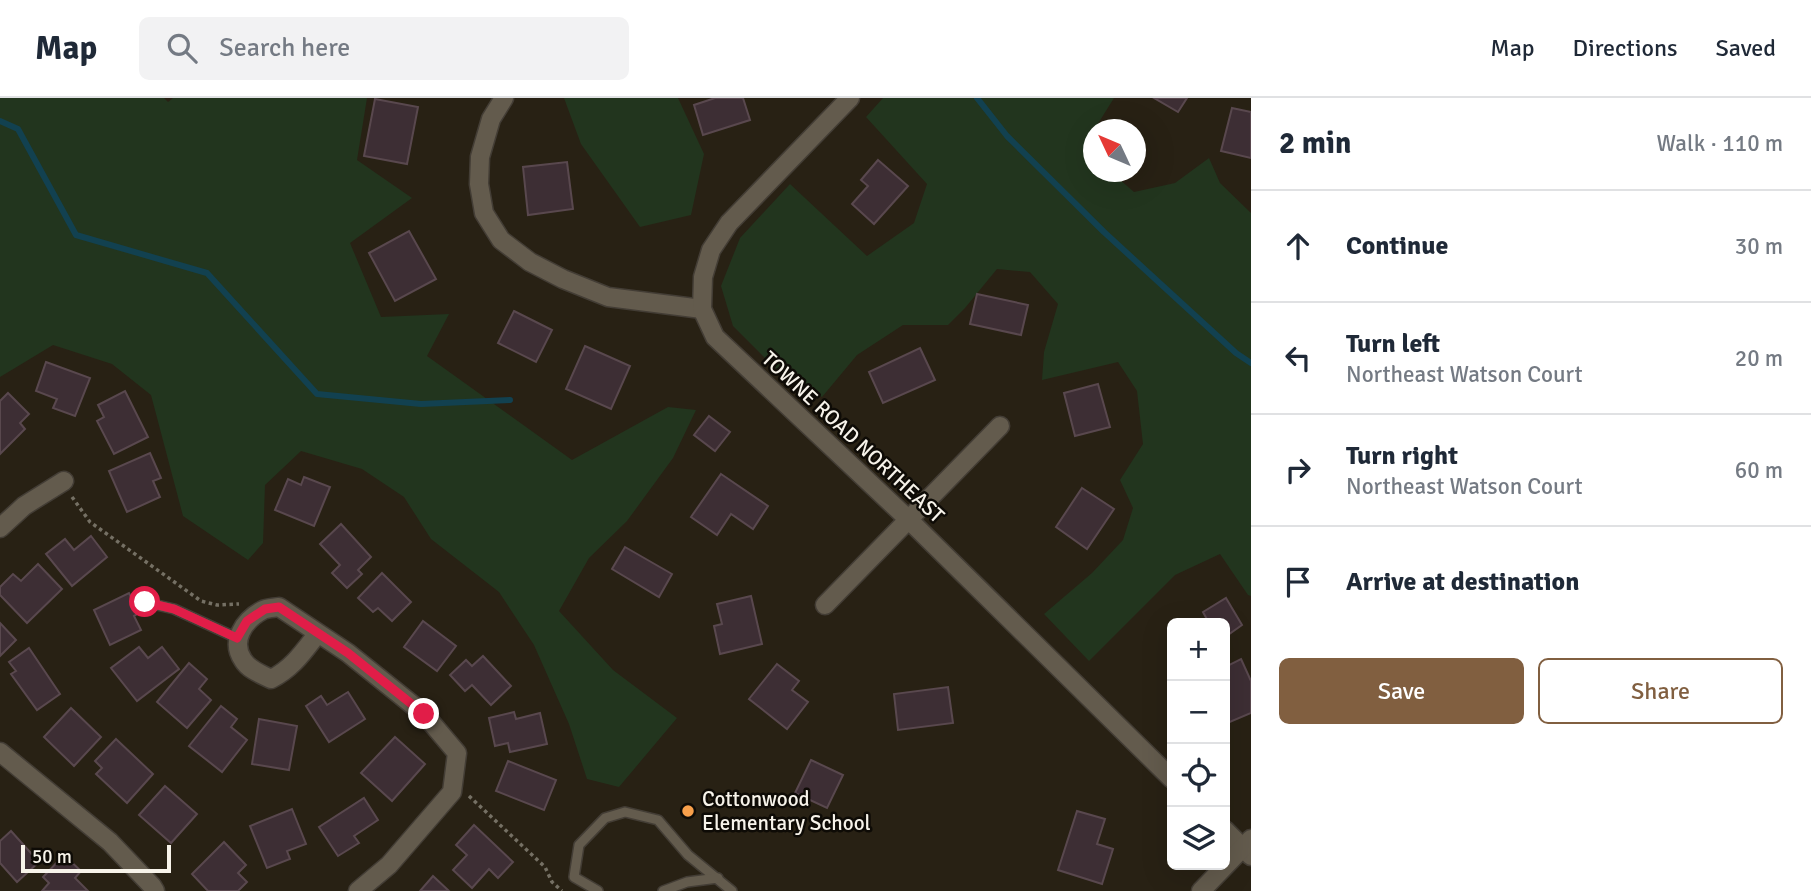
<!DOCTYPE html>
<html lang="en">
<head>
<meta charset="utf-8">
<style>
	body { margin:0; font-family:Signika,sans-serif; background:#f2f2f3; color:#1f2937 }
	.controls { position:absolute; right:21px; bottom:21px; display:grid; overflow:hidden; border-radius:10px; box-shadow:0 7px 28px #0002 }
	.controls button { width:63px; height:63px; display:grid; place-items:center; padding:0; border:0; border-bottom:2px solid #e0e1e3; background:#fff; color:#1f2937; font:35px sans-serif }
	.compass { position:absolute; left:1083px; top:21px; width:63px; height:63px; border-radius:50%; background:#fff; box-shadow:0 7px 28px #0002; rotate:314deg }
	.scale { position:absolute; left:21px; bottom:18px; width:150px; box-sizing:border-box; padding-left:7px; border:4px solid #f7f3ea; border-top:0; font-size:19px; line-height:24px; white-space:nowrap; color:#f7f3ea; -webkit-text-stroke:5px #0e0b06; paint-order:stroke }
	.stop { position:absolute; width:21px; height:21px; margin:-16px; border:5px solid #e11d48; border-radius:50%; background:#fff }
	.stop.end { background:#e11d48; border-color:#fff; box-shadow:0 2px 7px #0008 }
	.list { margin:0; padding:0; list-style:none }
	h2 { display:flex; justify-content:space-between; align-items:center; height:91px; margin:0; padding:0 28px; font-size:30px }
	h2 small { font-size:23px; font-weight:400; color:#747a83 }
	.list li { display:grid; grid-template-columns:46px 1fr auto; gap:21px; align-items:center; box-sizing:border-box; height:112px; padding:0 28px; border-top:2px solid #e0e1e3 }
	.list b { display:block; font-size:26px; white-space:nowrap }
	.list p { margin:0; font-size:23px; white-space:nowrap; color:#747a83 }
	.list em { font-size:23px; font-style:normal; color:#747a83 }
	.actions { display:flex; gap:14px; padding:21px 28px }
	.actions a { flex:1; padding:16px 0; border:2px solid #815f40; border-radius:10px; text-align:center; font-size:24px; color:#815f40 }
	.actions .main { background:#815f40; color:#fff }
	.icon { flex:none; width:38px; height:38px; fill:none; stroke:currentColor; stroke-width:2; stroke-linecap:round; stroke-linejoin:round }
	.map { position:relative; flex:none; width:1251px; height:793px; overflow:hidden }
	header { display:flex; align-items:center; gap:42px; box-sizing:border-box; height:98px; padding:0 35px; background:#fff; border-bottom:2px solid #e0e1e3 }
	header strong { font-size:33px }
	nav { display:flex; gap:38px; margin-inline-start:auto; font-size:24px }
	.search { width:490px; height:63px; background:#f2f2f3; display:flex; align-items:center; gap:18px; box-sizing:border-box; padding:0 24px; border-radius:10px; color:#747a83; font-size:26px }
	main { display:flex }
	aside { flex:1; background:#fff }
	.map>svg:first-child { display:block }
</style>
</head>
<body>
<header>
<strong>Map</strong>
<div class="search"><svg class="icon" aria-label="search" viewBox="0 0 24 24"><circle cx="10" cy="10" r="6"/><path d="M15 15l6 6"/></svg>Search here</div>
<nav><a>Map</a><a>Directions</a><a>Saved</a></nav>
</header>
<main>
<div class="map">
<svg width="1251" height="793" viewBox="0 0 1251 793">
	<rect width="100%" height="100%" fill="#282114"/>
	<!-- green -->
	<g fill="#22351e">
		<path d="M0 0H164L168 4 173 0H367L357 62 412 100 350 145 381 219 449 216 427 258 572 362 668 309 696 312 673 360 627 423 589 460 559 513 613 572 677 620 619 689 587 681 569 626 534 547 499 494 431 441 404 399 362 371 301 353 265 387 263 445 248 462 183 418 151 297 112 266 53 247 0 279Z"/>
		<path d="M564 0H678L704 56 691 117 640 129 581 46Z"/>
		<path d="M883 0H1114L1094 32V74H1111L1134 94 1175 85 1209 60 1220 85 1251 115V498L1248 497 1220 456 1175 477 1089 563 1044 516 1092 475 1123 442 1133 410 1120 382 1143 346 1137 293 1118 264 1042 282 1044 254 1058 206 1030 174 997 171 965 210 948 227H903L857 257 822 299 775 270 733 228 721 188 740 140 790 86 867 158 914 125 927 86 866 19Z"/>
	</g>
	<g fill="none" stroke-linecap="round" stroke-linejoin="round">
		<!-- stream -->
		<g stroke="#124150" stroke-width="6">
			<path d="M977 0 1007 38 1104 134 1236 255 1251 265"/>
			<path d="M0 23 18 31 76 137 207 175 317 296 421 306 510 302"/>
		</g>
	</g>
	<!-- building -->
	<g fill="#3d2e34" stroke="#59484e" stroke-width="2">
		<path d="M715 0H743L750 22 703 37 694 7Z"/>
		<path d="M1154 0H1187L1178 14Z"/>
		<path d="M375 1 418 9 407 66 364 58Z"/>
		<path d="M1232 10 1251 14V60L1221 53Z"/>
		<path d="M878 62 908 88 874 126 852 106 868 88 861 82Z"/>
		<path d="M567 64 573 111 528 117 523 69Z"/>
		<path d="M409 133 436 181 395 203 369 155Z"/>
		<path d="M977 196 1028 207 1021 237 970 226Z"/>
		<path d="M514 213 552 232 536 264 498 245Z"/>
		<path d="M585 248 630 268 611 311 566 291Z"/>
		<path d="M920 250 935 282 883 305 869 274Z"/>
		<path d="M46 264 90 280 75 318 53 310 57 301 36 293Z"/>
		<path d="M1098 286 1110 329 1075 338 1064 295Z"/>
		<path d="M125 293 148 339 114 356 97 323 104 319 98 307Z"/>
		<path d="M8 295 29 316 20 325 25 331 0 356V303Z"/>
		<path d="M709 318 730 334 715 353 694 337Z"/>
		<path d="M150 355 161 380 153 383 160 399 127 414 109 373Z"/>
		<path d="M721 376 768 408 753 431 731 416 717 437 691 419Z"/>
		<path d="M304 379 330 389 314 428 275 412 288 381 301 387Z"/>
		<path d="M1082 390 1114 411 1087 451 1056 429Z"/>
		<path d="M341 426 371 459 358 472 362 476 347 490 332 475 340 467 320 446Z"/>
		<path d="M91 438 107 459 72 488 46 456 65 441 74 452Z"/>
		<path d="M625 449 672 476 659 499 612 471Z"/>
		<path d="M38 466 62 491 27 525 0 497V489L13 476 21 483Z"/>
		<path d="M382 475 411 504 392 523 378 510 373 514 358 500Z"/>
		<path d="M129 495 139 515 134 518 141 532 110 547 94 512Z"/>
		<path d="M751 498 762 546 720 556 714 528 722 526 717 506Z"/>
		<path d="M1226 500 1242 527 1225 539V525H1209L1203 514Z"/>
		<path d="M423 523 456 548 437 573 404 549Z"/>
		<path d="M0 525 16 542 0 558Z"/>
		<path d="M139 549 148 560 162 549 179 571 137 603 111 570Z"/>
		<path d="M29 550 60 596 37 612 11 576 16 573 9 564Z"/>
		<path d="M483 558 511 588 491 607 472 587 465 593 450 577 466 562 472 568Z"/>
		<path d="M1241 561 1251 583V615L1225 626V569Z"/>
		<path d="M189 565 207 581 199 591 211 602 187 630 157 604Z"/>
		<path d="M777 566 799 583 792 592 808 604 787 631 749 601Z"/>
		<path d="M948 589 953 625 898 632 894 596Z"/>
		<path d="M348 594 365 621 329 644 306 608 321 598 327 607Z"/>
		<path d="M221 608 237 621 231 629 247 642 222 674 189 648Z"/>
		<path d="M71 610 101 639 74 668 44 639Z"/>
		<path d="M514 614 516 621 540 615 547 646 510 654 508 645 495 648 489 620Z"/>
		<path d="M259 621 297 628 289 672 252 666Z"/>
		<path d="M395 639 425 666 392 703 361 675Z"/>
		<path d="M116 641 153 676 127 705 96 676 102 670 95 663Z"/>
		<path d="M811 662 843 677 827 710 795 695Z"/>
		<path d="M508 663 556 682 544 712 496 693Z"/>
		<path d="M165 688 197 716 171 745 139 717Z"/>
		<path d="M364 700 378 722 354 738 359 745 338 758 319 729Z"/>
		<path d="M292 711 306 746 287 753 290 761 267 770 250 728Z"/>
		<path d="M1077 713 1105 721 1097 746 1113 751 1102 786 1058 772Z"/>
		<path d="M474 727 513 764 498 780 489 771 472 790 453 772 467 757 456 747Z"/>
		<path d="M11 733 39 764 17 784 0 765V743Z"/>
		<path d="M224 744 246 767 238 775 247 784 238 793H208L192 776Z"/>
		<path d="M64 757 81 773 75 780 88 793H42L49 785 43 779Z"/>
		<path d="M433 778 449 793H420Z"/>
	</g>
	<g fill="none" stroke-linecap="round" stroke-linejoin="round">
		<defs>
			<g id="lane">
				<path d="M144 504 174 511 237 540"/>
				<path d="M598 793 574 779 579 747 605 720 625 714 658 722 688 757 732 793"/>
				<path d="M663 793 687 784 718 780"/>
			</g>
			<g id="street">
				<path d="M504 0 491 21 480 59 479 86 484 115 501 142 530 164 563 181 608 199 702 211"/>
				<path d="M850 0 729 125 711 152 703 179 702 211 715 239 908 421 1172 681"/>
				<path d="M0 430 24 408 64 383"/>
				<path d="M825 507 1000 328"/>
				<path d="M318 535C304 553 292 571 271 581 261 576 249 572 243 562 230 543 244 522 263 512 267 510 273 510 279 509L348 555 424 616 457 655 452 694 389 767 358 793"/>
				<path d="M0 654 110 744 152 788 155 793"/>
				<path d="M1225 732 1251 758"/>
				<path d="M1201 793 1251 741"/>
			</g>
		</defs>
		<!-- lane casing -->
		<use href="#lane" stroke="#433d35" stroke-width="12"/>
		<!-- street casing -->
		<use href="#street" stroke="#433d35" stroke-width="21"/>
		<!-- path -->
		<g stroke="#757064" stroke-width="3.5" stroke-dasharray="3.5 3.5" stroke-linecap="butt">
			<path d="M72 399 90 424 201 503 217 507 239 506"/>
			<path d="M469 698 545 769 552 784 562 793"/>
		</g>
		<!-- lane -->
		<use href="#lane" stroke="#635b4d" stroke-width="9"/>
		<!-- street -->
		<use href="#street" stroke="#635b4d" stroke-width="18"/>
	</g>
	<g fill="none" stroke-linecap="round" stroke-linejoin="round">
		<!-- route -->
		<path stroke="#e11d48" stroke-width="9" d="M145 504 174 511 237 540 247 523 265 511 279 509 348 555 424 616"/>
	</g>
	<!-- markers -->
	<circle fill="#f8a04b" stroke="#0e0b06" stroke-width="2.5" cx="688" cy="713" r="7"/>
	<g text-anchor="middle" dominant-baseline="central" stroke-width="5" stroke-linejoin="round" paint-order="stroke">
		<!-- street labels -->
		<g font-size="21" fill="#f7f3ea" stroke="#0e0b06">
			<text transform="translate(853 339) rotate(43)">TOWNE ROAD NORTHEAST</text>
		</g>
		<!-- poi labels -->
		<g font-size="21" fill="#f7f3ea" stroke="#0e0b06" text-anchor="start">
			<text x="702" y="701">Cottonwood<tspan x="702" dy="24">Elementary School</tspan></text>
		</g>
	</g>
</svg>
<div class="controls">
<button>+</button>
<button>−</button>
<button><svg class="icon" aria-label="locate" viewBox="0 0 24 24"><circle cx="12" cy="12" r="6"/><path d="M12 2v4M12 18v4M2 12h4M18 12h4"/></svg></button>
<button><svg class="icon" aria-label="layers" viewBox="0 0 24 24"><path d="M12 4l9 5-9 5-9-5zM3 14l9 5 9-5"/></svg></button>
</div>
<svg class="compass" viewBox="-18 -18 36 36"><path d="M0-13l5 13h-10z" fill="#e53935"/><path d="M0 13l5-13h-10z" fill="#747a83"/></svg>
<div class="scale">50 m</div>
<div class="stop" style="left:145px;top:504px"></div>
<div class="stop end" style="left:424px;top:616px"></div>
</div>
<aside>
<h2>2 min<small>Walk · 110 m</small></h2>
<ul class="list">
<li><svg class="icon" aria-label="ahead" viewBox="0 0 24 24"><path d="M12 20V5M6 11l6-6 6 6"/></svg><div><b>Continue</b></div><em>30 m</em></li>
<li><svg class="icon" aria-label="left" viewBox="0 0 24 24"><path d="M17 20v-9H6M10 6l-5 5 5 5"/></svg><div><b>Turn left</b><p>Northeast Watson Court</p></div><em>20 m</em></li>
<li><svg class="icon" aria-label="right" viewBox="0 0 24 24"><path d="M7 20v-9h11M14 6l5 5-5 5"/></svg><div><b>Turn right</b><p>Northeast Watson Court</p></div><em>60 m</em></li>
<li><svg class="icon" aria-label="arrive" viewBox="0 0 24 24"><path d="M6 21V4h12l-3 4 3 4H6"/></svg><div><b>Arrive at destination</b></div></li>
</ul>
<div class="actions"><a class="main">Save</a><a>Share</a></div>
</aside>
</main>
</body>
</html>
